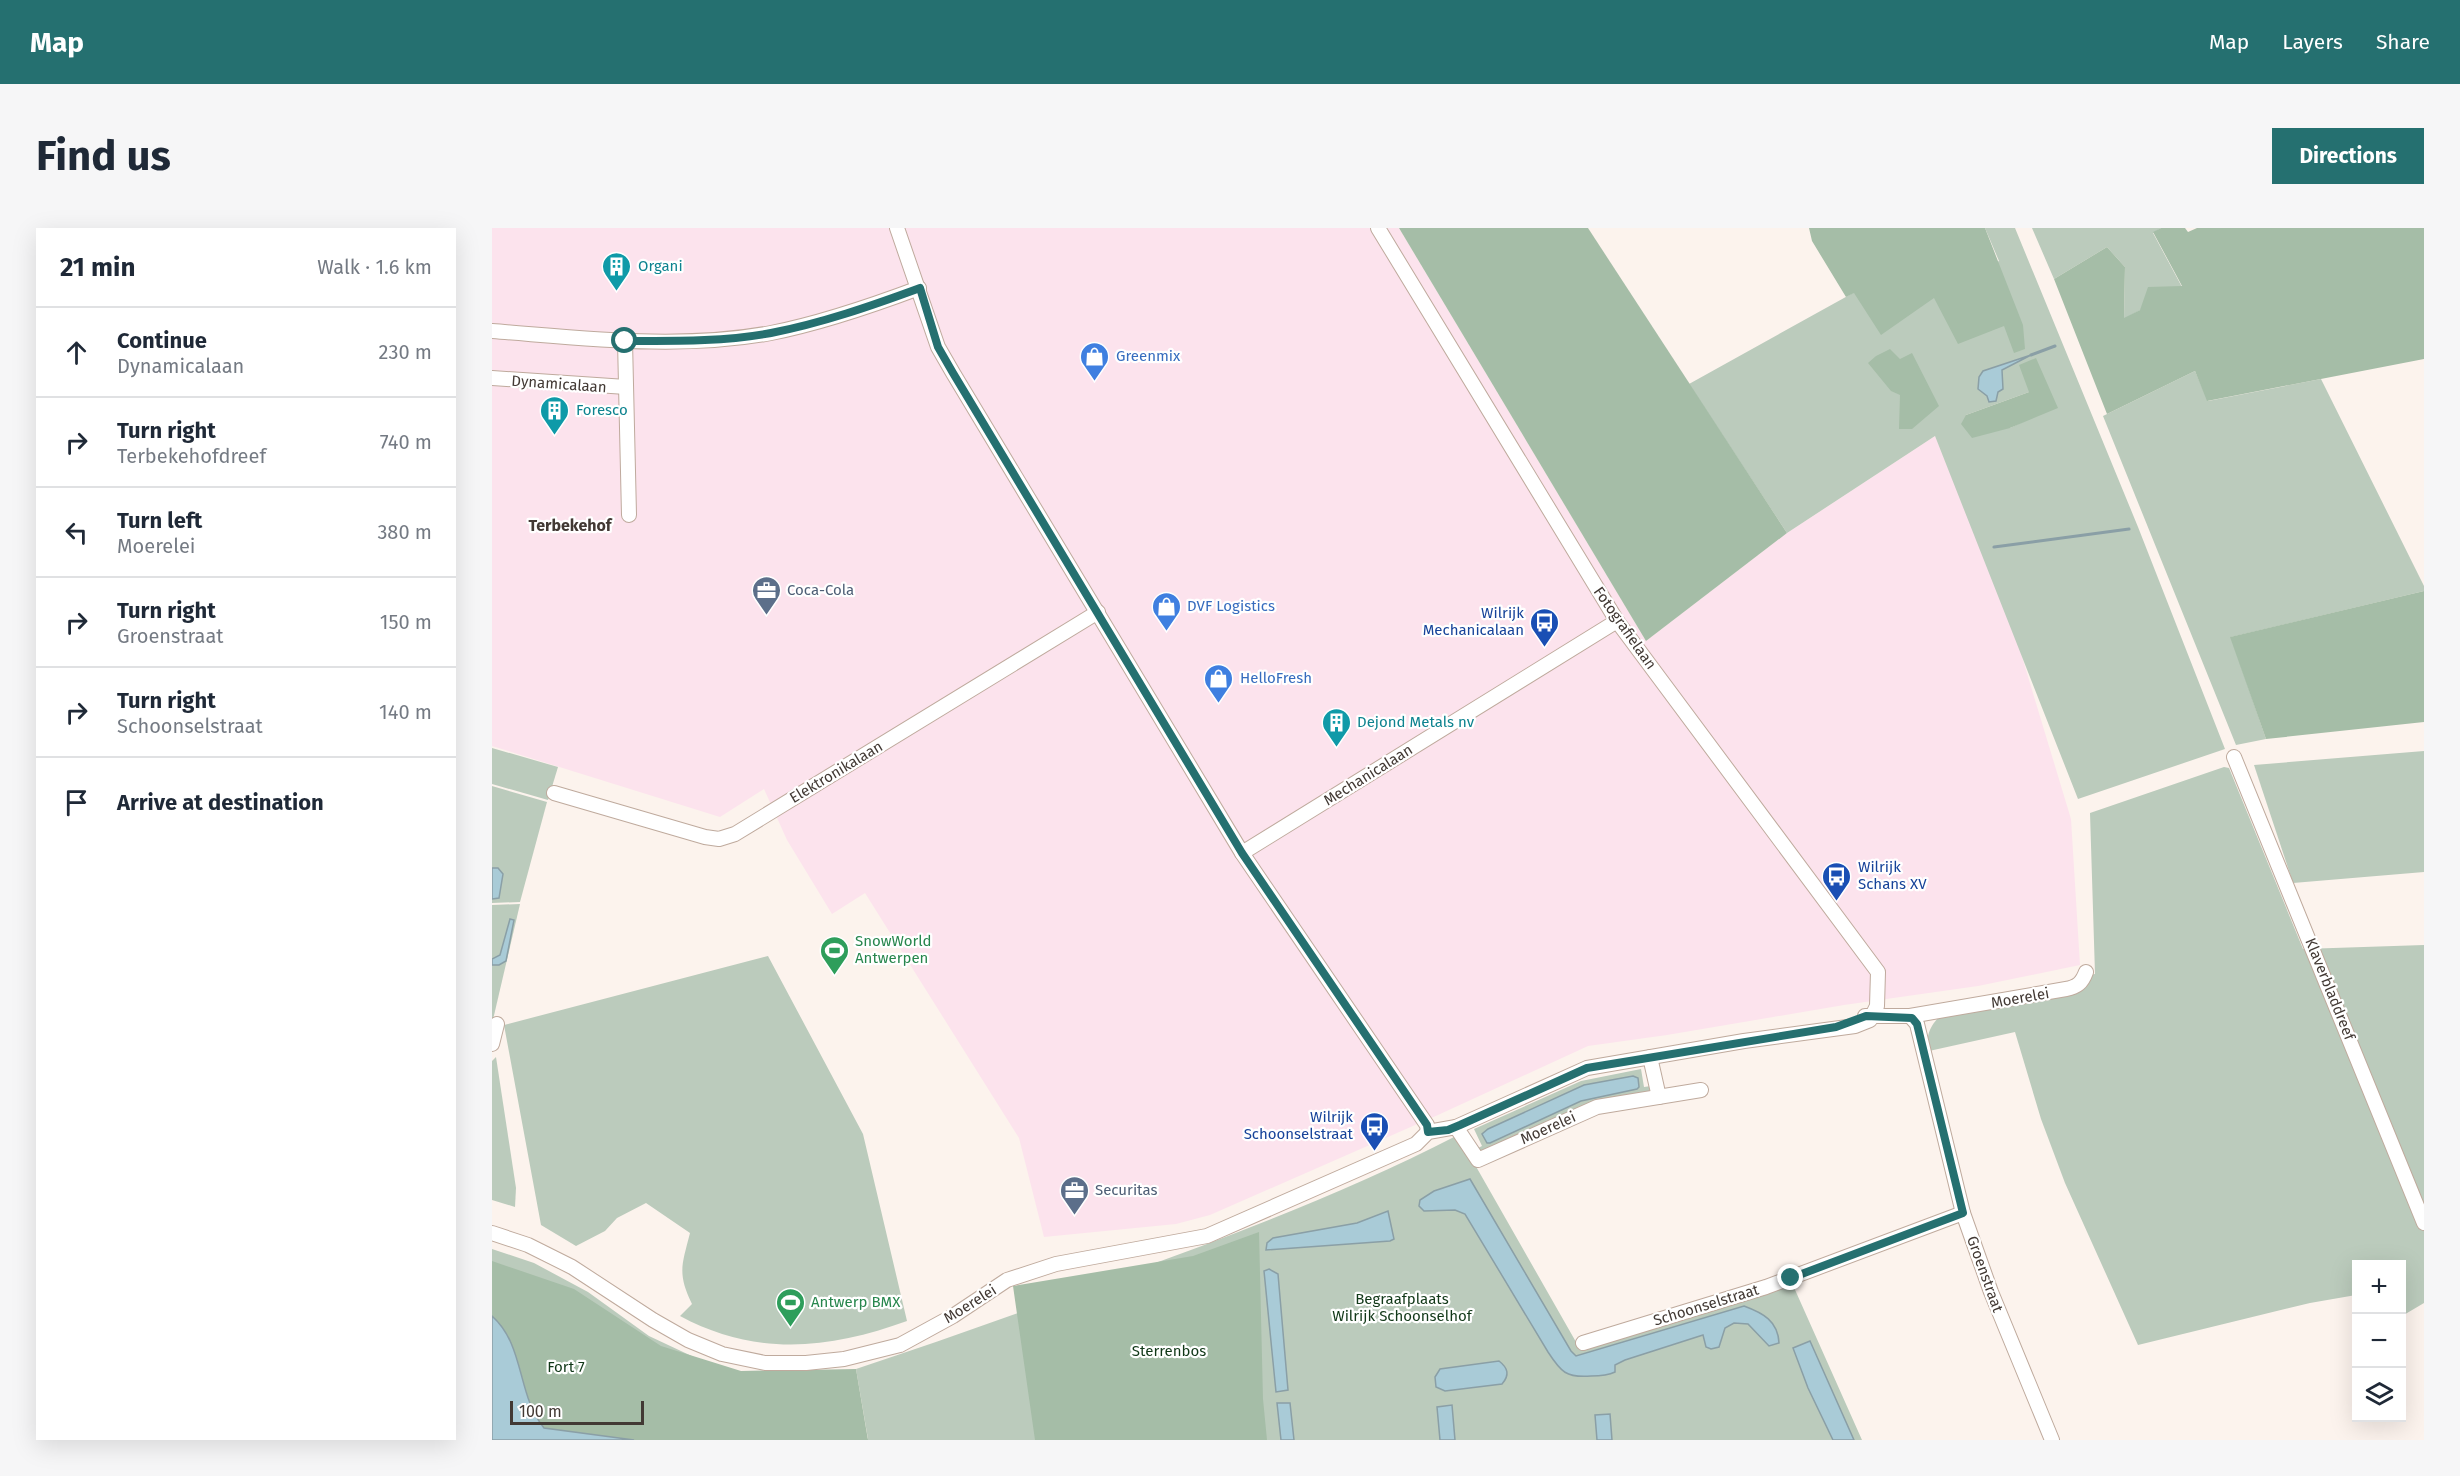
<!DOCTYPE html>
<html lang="en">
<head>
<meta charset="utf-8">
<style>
	body { margin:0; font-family:"Fira Sans",sans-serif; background:#f6f6f7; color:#1f2937 }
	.controls { position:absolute; right:18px; bottom:18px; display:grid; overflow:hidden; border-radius:0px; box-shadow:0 6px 24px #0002 }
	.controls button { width:54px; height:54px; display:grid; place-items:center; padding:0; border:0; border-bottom:2px solid #e0e1e3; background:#fff; color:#1f2937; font:30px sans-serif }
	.scale { position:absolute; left:18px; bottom:15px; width:134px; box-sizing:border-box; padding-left:6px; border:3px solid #423934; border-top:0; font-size:16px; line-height:21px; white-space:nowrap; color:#423934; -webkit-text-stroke:4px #fff; paint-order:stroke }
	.stop { position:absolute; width:18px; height:18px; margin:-14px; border:4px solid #257070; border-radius:50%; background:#fff }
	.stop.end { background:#257070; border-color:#fff; box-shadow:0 2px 6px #0008 }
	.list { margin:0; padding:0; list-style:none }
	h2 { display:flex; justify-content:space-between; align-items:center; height:78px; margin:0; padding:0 24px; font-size:26px }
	h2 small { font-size:20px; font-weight:400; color:#747a83 }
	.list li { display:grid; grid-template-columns:39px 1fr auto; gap:18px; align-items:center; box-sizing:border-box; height:90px; padding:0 24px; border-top:2px solid #e0e1e3 }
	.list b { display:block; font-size:22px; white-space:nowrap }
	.list p { margin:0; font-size:20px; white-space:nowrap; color:#747a83 }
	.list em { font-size:20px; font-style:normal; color:#747a83 }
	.icon { flex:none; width:33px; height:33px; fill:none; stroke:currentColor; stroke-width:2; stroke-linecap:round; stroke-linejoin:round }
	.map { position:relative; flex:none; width:1932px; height:1212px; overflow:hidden; border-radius:0px }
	header { display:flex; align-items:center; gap:36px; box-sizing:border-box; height:84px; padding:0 30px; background:#257070; color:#fff }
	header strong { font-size:28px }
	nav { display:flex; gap:33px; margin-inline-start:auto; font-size:21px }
	.intro { display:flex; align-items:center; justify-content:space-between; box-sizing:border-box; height:144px; padding:0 36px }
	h1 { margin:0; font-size:42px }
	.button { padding:15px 27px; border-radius:0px; background:#257070; color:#fff; font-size:21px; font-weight:700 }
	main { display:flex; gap:36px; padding:0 36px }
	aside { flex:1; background:#fff; border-radius:0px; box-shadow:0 6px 24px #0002 }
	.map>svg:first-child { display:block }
</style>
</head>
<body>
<header>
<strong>Map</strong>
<nav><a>Map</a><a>Layers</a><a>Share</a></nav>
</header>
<div class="intro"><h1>Find us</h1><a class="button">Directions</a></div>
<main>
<aside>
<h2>21 min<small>Walk · 1.6 km</small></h2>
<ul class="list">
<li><svg class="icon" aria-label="ahead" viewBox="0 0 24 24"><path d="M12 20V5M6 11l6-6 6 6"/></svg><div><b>Continue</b><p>Dynamicalaan</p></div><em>230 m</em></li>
<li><svg class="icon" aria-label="right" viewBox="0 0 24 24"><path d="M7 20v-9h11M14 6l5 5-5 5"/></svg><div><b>Turn right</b><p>Terbekehofdreef</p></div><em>740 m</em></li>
<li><svg class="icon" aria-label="left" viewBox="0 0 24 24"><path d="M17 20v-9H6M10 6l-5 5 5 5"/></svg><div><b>Turn left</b><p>Moerelei</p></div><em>380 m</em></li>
<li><svg class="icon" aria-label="right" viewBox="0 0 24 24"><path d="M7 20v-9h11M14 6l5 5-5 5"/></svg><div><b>Turn right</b><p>Groenstraat</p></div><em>150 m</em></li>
<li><svg class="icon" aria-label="right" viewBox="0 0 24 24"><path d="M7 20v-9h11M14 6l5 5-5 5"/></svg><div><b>Turn right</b><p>Schoonselstraat</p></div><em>140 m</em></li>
<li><svg class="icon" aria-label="arrive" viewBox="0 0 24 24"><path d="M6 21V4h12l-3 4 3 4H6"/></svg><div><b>Arrive at destination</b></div></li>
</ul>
</aside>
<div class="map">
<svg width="1932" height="1212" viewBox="0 0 1932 1212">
	<rect width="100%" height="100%" fill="#fcf3ed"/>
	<!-- industrial -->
	<path fill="#fce3ed" d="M0 0H907L1154 413 1295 305 1443 208 1521 399 1579 591 1588 737 1486 758 1352 777 1175 807 1096 818 946 887 718 987 684 996 552 1009 527 910 373 665 340 686 295 612 272 561 228 589 0 518Z"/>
	<!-- green -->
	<g fill="#bbcbbc" fill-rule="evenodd">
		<path d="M1493 0H1523L1646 299 1733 521 1586 571 1443 208 1295 305 1197 156 1361 65 1443 69 1507 33ZM1537 164V191L1518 200 1474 187Z"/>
		<path d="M1540 0H1669L1661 5 1690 59 1632 91 1633 39 1615 19 1562 51Z"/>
		<path d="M1703 143 1716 173 1829 151 1932 358V363L1739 409 1774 511 1744 517 1611 188Z"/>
		<path d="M0 520 66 539 56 572 0 556Z"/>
		<path d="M1932 523V644L1801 655 1762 537Z"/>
		<path d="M1732 539 1737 540 1811 721 1932 717V1075L1910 1088V1036H1864V1067L1818 1075 1646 1117 1573 955 1549 891 1523 804 1437 823C1434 810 1436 801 1446 790L1586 765 1585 749 1603 746 1598 585Z"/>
		<path d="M0 558 55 574 28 674 0 675Z"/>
		<path d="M28 676 0 796V677Z"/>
		<path d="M276 728 371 906 415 1093C338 1121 264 1129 188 1088L200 1076C185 1045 190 1037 198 1005L154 975 125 990 113 1003 84 1018 49 997 12 797Z"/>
		<path d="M4 829 24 960 23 979 0 972V833Z"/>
		<path d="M1149 841 1152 859 1159 858 1156 865 988 924 984 921 990 918 982 901 1089 853Z"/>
		<path d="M964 908 982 935 1088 1121 1300 1055 1370 1212H0V1021L42 1035 96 1064 157 1108 376 1211 364 1141C452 1112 538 1081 625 1049 741 1007 855 964 964 908Z"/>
	</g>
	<!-- forest -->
	<g fill="#a5bda7">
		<path d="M907 0H1096L1295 305 1154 413Z"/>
		<path d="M1317 0H1493L1531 97 1533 121 1522 125 1512 98 1466 116 1442 70 1389 107 1362 65 1354 69 1320 13Z"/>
		<path d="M1669 0H1693L1696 4 1705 0H1932V131L1715 173 1703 143 1615 186 1562 51 1615 19 1633 39 1632 90 1648 82 1656 59 1690 58 1661 4Z"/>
		<path d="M1398 121 1408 131 1420 125 1447 178 1420 201H1407L1408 167 1399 163 1376 135 1384 128Z"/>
		<path d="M1544 130 1566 180 1518 200 1480 210 1469 196 1474 187 1537 164 1527 137Z"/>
		<path d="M1932 363V494L1774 511 1738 409Z"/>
		<path d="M767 1004 771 1171 775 1212H543L521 1058 701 1028Z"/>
		<path d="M0 1033 82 1061 169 1118 249 1143 364 1141 376 1212H142L52 1200C26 1168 33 1117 0 1088Z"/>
	</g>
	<!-- water -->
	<g fill="#a9cbd7" stroke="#8a9fa6" stroke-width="1.5">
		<path d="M1539 127 1510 142 1511 161 1506 164 1504 173 1497 174 1495 168 1486 161 1487 149 1491 143Z"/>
		<path d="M0 640H6L11 646 7 670 0 671Z"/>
		<path d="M18 691 22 692 14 733 7 737H0V731L8 727Z"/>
		<path d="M1141 848 1146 850 1147 859 1145 861 1089 873 998 915H995L990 906 996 901 1092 857Z"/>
		<path d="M978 951 1079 1123 1084 1128 1252 1078C1271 1085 1286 1093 1287 1115L1277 1118 1256 1096 1242 1095 1233 1100 1227 1119 1219 1121 1214 1119 1211 1107 1133 1132 1123 1137V1144C1115 1148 1107 1148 1099 1148 1074 1150 1069 1144 1056 1124L973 986 963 982 932 983 927 978 928 972 942 963Z"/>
		<path d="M896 983 902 1011 898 1013 774 1022 775 1015 781 1010 865 995Z"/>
		<path d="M777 1041 786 1046 796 1162 784 1164 772 1043Z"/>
		<path d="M0 1088C33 1117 25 1168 52 1200L142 1212H0Z"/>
		<path d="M1318 1113 1362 1212H1341L1316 1160 1301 1120Z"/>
		<path d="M1007 1133C1016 1140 1018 1147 1010 1156L953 1163 944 1159 943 1149 948 1141Z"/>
		<path d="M785 1175H798L802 1212H789Z"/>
		<path d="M960 1177 963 1212H948L945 1179Z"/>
		<path d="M1118 1186 1120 1212H1105L1103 1187Z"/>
	</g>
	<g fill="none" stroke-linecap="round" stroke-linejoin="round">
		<!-- stream -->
		<g stroke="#8a9fa6" stroke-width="3">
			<path d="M1539 127 1563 118"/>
			<path d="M1502 319 1637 301"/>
		</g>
		<defs>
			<g id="minor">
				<path d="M405 0 446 119 461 145 750 625 935 897 936 904"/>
				<path d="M0 103C92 110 187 122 279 105 330 95 379 78 427 60"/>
				<path d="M133 113 137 287"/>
				<path d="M0 150 134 159"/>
				<path d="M1742 529 1932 995"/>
				<path d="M62 565 213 609 227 611 243 606 606 384"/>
				<path d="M750 625 1125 393"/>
				<path d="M1373 788H1418L1574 761C1585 759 1590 755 1594 744"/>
				<path d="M1418 788 1425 796 1471 985 1499 1064 1560 1212"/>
				<path d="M0 816 5 796"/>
				<path d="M1158 829 1167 869"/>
				<path d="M964 899 986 932 1105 879 1209 862"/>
				<path d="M0 1005 36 1017 80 1039 161 1092 196 1112 230 1126 273 1135H314L352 1131 408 1117 461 1088 515 1052 564 1036 715 1008 924 916 936 904 964 899 1095 840 1252 813 1363 798 1378 792 1385 778 1386 744 1125 393 886 0"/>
				<path d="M1091 1115 1274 1059 1471 985"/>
			</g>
		</defs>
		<!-- minor casing -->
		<use href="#minor" stroke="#bfaa9d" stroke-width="16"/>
		<!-- minor -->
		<use href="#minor" stroke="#fff" stroke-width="14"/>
	</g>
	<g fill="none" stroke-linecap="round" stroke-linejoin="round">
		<!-- route -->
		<path stroke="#257070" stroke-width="8" d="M133 113C181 113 231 114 279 105 330 95 379 78 428 60L446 119 461 145 750 625 935 897 936 904 956 902 968 897 1095 840 1344 799 1374 788 1420 790 1425 796 1471 985 1299 1050"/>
	</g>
	<!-- icons -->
	<defs>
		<symbol id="building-pin" viewBox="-11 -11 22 30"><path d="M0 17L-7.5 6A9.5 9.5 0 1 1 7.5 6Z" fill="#0f9aa8" stroke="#fff"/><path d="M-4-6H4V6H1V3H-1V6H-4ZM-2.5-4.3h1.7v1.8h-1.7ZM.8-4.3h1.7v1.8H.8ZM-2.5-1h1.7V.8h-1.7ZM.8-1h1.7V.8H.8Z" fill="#fff"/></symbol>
		<symbol id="shop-pin" viewBox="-11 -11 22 30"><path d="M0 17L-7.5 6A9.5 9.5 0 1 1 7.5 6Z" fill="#3f7fe0" stroke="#fff"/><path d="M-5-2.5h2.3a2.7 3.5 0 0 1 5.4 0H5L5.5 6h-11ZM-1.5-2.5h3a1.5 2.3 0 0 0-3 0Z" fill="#fff"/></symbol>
		<symbol id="office-pin" viewBox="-11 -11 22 30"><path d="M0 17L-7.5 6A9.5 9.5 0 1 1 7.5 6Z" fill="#5c6f8a" stroke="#fff"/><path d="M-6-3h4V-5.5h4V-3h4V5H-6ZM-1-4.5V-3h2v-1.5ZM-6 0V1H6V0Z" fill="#fff"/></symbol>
		<symbol id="bus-pin" viewBox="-11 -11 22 30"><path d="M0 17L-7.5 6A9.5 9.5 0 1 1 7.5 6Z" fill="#1a4fb4" stroke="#fff"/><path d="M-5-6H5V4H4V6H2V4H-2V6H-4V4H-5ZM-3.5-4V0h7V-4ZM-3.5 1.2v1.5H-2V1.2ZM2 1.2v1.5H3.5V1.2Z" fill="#fff"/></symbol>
		<symbol id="stadium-pin" viewBox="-11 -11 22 30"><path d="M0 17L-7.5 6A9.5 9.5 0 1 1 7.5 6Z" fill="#2e9e5b" stroke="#fff"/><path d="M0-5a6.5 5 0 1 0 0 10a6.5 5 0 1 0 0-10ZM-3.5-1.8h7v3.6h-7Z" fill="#fff"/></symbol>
	</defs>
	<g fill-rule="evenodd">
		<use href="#building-pin" x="108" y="22" width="33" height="45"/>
		<use href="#shop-pin" x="586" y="112" width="33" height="45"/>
		<use href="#building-pin" x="46" y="166" width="33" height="45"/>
		<use href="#office-pin" x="258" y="346" width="33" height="45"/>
		<use href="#shop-pin" x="658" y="362" width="33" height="45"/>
		<use href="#bus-pin" x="1036" y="378" width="33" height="45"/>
		<use href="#shop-pin" x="710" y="434" width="33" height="45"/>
		<use href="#building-pin" x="828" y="478" width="33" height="45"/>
		<use href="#bus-pin" x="1328" y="632" width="33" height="45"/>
		<use href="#stadium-pin" x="326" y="706" width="33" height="45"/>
		<use href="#bus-pin" x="866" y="882" width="33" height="45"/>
		<use href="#office-pin" x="566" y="946" width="33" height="45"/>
		<use href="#stadium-pin" x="282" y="1058" width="33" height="45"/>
	</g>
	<g text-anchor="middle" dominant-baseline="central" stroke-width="4.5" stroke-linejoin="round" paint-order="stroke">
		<!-- culture labels -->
		<g font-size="15" fill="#0d838f" stroke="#fff" text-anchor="start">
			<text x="146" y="38">Organi</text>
			<text x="84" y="182">Foresco</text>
			<text x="865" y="494">Dejond Metals nv</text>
		</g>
		<!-- shop labels -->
		<g font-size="15" fill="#366cbe" stroke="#fff" text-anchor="start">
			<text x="624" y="128">Greenmix</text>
			<text x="695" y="378">DVF Logistics</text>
			<text x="748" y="450">HelloFresh</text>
		</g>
		<!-- street labels -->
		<g font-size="15" fill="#423934" stroke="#fff">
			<text transform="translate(67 156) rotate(4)">Dynamicalaan</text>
			<text transform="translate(1133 400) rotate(55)">Fotografielaan</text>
			<text transform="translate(344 544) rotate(-31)">Elektronikalaan</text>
			<text transform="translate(876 547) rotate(-32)">Mechanicalaan</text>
			<text transform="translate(1838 761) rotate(68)">Klaverbladdreef</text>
			<text transform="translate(1528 770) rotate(-10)">Moerelei</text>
			<text transform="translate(1056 900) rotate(-24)">Moerelei</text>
			<text transform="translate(1493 1046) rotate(70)">Groenstraat</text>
			<text transform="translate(478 1076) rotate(-32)">Moerelei</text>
			<text transform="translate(1214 1077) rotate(-17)">Schoonselstraat</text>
		</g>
		<!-- service labels -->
		<g font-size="15" fill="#4e5e75" stroke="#fff" text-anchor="start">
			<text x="295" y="362">Coca-Cola</text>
			<text x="603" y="962">Securitas</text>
		</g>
		<!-- transit labels -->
		<g font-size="15" fill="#164399" stroke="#fff" text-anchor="end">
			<text x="1032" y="385">Wilrijk<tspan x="1032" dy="17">Mechanicalaan</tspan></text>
			<text x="1366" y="639" text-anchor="start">Wilrijk<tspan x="1366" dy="17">Schans XV</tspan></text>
			<text x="861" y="889">Wilrijk<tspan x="861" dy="17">Schoonselstraat</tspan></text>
		</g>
		<!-- leisure labels -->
		<g font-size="15" fill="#27864d" stroke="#fff" text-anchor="start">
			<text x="363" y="713">SnowWorld<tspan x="363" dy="17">Antwerpen</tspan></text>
			<text x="319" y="1074">Antwerp BMX</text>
		</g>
		<!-- park labels -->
		<g font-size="15" fill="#113818" stroke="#fff">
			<text x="910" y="1071">Begraafplaats<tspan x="910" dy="17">Wilrijk Schoonselhof</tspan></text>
			<text x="677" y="1123">Sterrenbos</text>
			<text x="74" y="1139">Fort 7</text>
		</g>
		<!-- neighbourhood labels -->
		<g font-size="16" font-weight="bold" fill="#423934" stroke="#fff">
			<text x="78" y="297">Terbekehof</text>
		</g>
	</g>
</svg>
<div class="controls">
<button>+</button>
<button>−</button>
<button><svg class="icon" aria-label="layers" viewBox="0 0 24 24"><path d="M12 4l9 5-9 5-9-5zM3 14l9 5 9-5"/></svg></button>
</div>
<div class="scale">100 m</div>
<div class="stop" style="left:133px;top:113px"></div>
<div class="stop end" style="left:1299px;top:1050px"></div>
</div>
</main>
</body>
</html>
